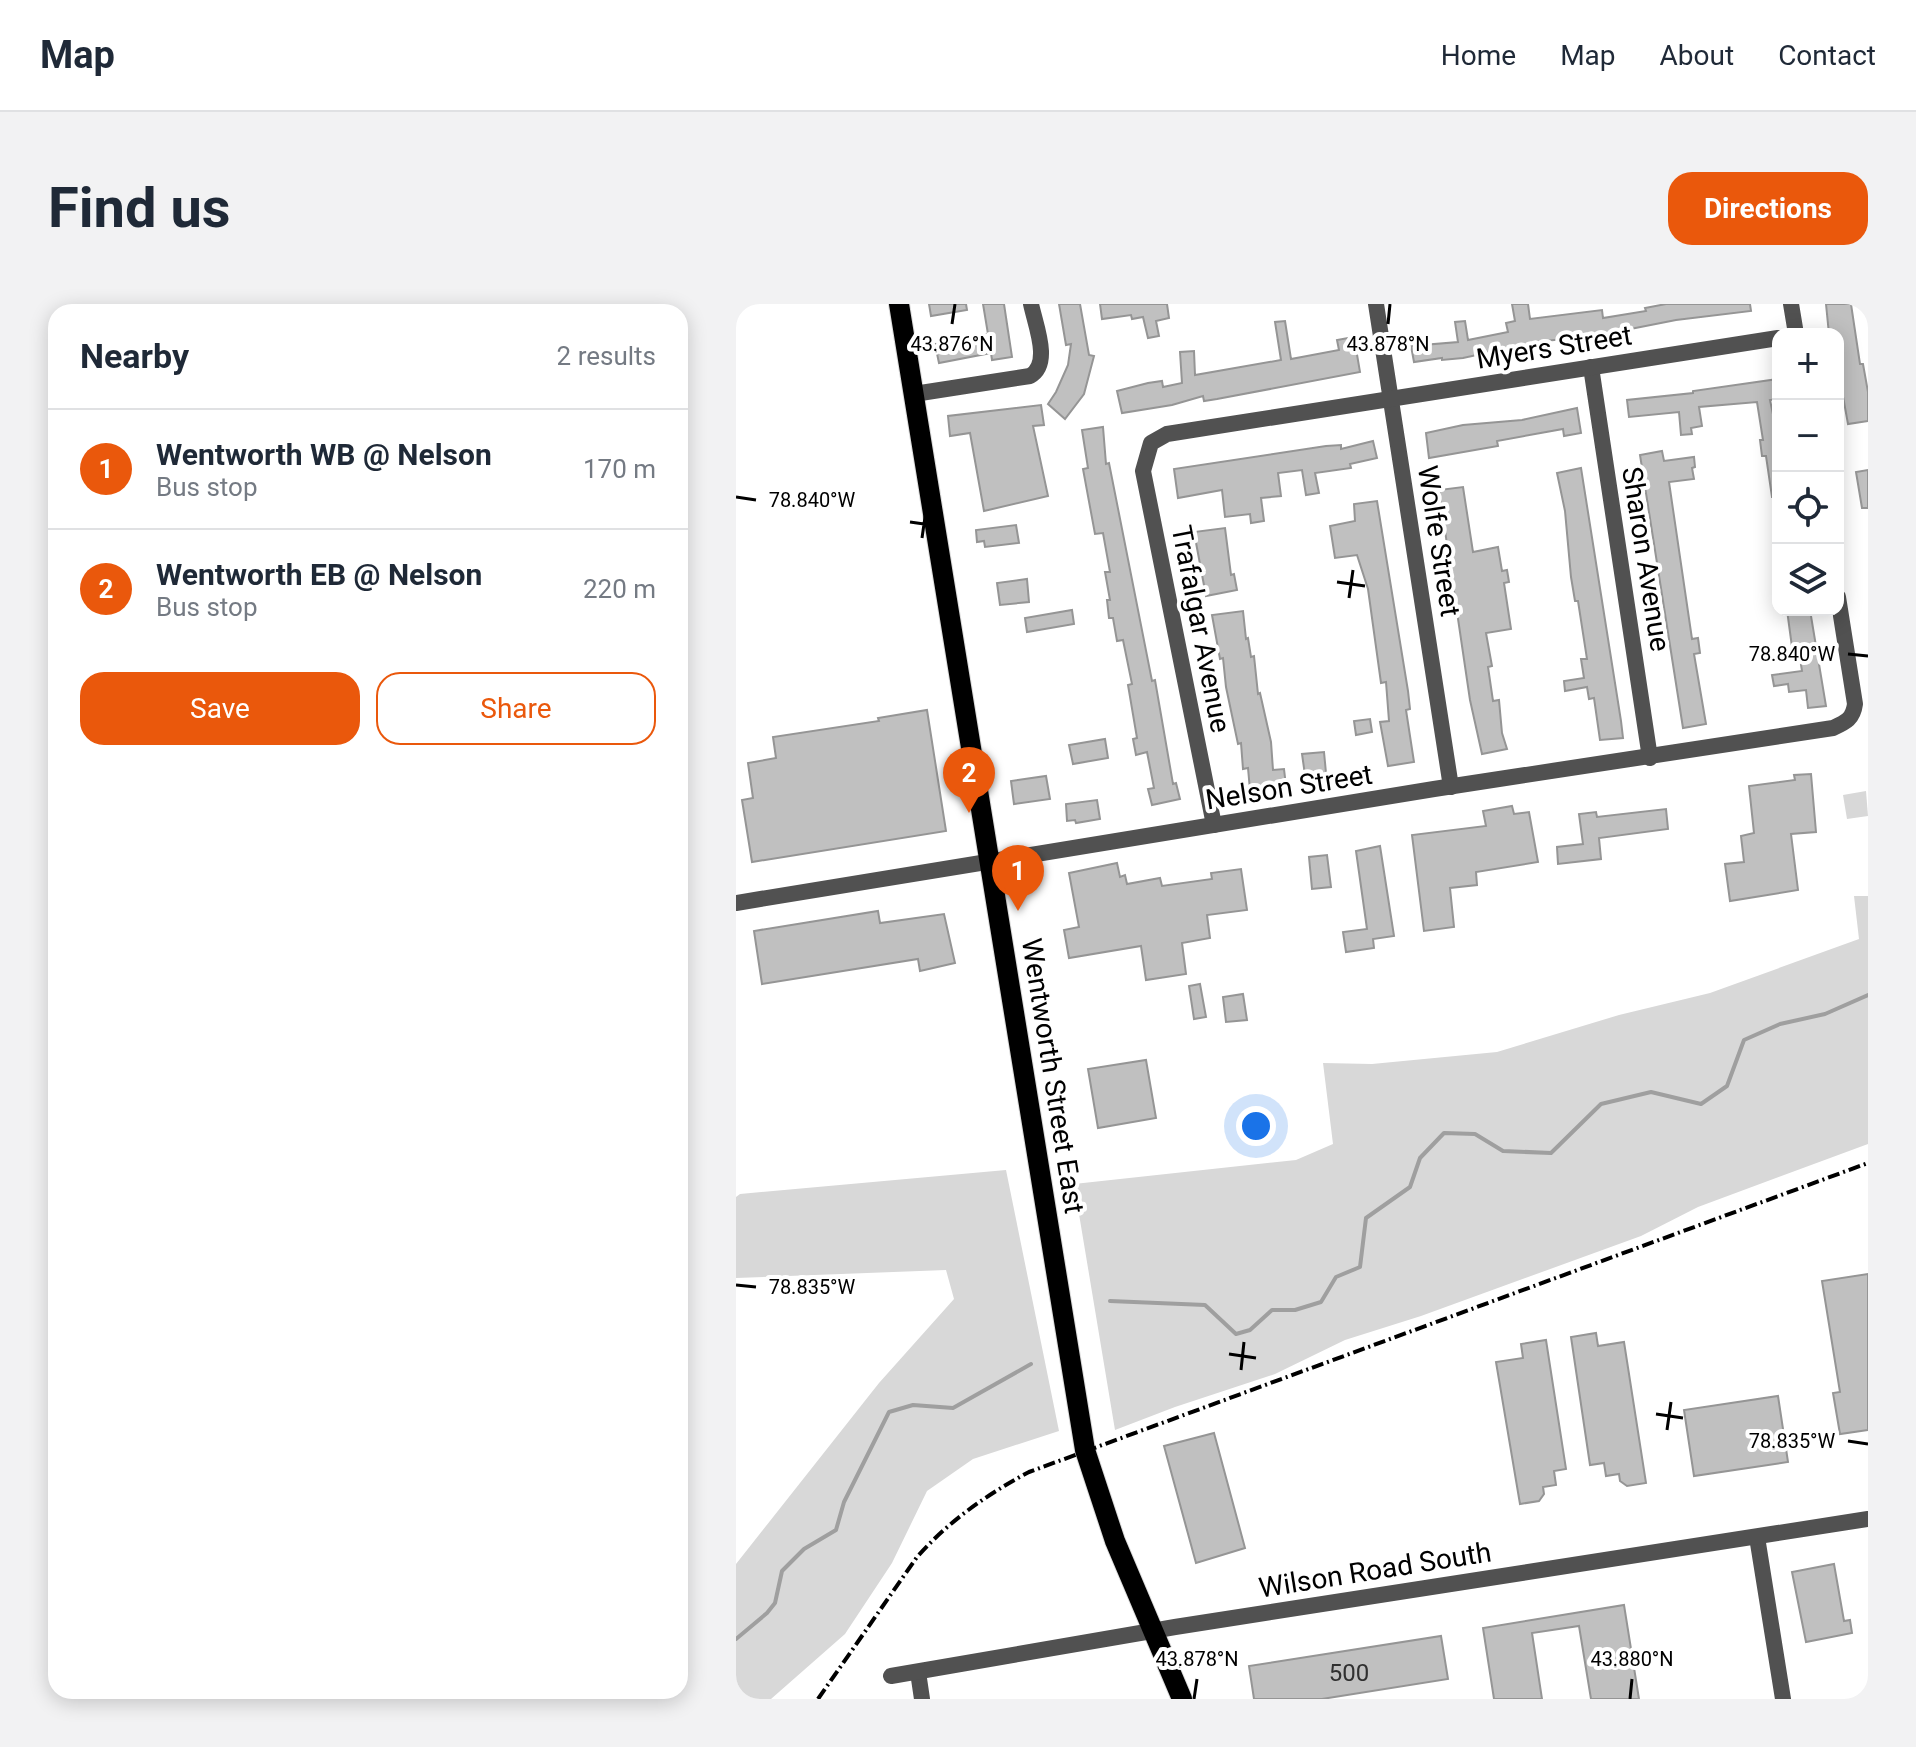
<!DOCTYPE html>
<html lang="en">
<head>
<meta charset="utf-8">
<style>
	body { margin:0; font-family:Roboto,sans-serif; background:#f2f2f3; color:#1f2937 }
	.controls { position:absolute; right:24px; top:24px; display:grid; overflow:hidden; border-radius:16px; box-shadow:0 4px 20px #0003 }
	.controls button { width:72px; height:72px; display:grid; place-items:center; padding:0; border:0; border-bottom:2px solid #e0e1e3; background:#fff; color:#1f2937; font:40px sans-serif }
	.you { position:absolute; left:520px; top:822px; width:28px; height:28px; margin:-20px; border:6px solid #fff; border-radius:50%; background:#1a73e8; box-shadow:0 0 0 12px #1a73e833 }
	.badge { display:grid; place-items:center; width:52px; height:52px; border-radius:50%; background:#ea580c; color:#fff; font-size:26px; font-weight:700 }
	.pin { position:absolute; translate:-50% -66px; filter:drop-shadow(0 2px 4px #0008) }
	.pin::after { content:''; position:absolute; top:42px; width:28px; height:24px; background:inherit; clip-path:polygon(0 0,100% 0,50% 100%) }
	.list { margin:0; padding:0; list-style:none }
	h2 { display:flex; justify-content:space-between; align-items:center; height:104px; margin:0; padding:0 32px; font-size:34px }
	h2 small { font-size:26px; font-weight:400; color:#747a83 }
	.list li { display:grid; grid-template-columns:52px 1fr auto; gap:24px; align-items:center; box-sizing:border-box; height:120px; padding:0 32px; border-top:2px solid #e0e1e3 }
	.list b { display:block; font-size:30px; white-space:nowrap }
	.list p { margin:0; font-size:26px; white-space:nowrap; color:#747a83 }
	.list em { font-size:26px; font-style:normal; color:#747a83 }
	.actions { display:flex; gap:16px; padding:24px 32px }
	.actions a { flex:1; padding:18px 0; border:2px solid #ea580c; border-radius:24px; text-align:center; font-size:28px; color:#ea580c }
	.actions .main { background:#ea580c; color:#fff }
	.icon { flex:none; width:44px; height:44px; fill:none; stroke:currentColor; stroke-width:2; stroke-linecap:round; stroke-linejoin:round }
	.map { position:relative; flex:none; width:1132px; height:1395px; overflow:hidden; border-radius:24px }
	header { display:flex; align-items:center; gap:48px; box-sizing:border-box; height:112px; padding:0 40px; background:#fff; border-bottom:2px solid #e0e1e3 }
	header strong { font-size:38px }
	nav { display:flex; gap:44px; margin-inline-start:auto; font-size:28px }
	.intro { display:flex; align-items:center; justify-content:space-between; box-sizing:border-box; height:192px; padding:0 48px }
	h1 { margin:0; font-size:56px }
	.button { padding:20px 36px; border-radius:24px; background:#ea580c; color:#fff; font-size:28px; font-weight:700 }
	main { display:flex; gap:48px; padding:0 48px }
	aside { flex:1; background:#fff; border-radius:24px; box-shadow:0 4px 20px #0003 }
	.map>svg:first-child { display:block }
</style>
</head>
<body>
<header>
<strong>Map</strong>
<nav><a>Home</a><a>Map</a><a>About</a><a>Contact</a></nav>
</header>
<div class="intro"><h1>Find us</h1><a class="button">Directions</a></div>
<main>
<aside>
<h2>Nearby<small>2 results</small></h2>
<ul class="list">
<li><span class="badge">1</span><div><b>Wentworth WB @ Nelson</b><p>Bus stop</p></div><em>170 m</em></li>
<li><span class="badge">2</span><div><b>Wentworth EB @ Nelson</b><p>Bus stop</p></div><em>220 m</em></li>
</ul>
<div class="actions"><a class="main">Save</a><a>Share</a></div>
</aside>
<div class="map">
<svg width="1132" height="1395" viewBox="0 0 1132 1395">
	<rect width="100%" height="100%" fill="#fff"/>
	<!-- green -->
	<g fill="#d8d8d8">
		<path d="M1130 487 1132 512 1111 515 1107 491Z"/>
		<path d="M1118 592H1132V840L962 903 905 932 685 1012 609 1036 539 1070 439 1103 379 1126 338 880 560 856 597 840 587 759 636 760 761 748 883 711 974 689 1123 635Z"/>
		<path d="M270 866 323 1127 237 1155 191 1187 156 1259 109 1330 35 1395H0V1260L143 1079 218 995 210 966 0 974V893L4 890Z"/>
	</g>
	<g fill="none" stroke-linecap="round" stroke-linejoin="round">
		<!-- stream -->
		<g stroke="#9f9f9f" stroke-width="4">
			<path d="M374 997 469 1001 500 1030 514 1026 536 1006H559L585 998 600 973 624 963 630 914 674 883 684 854 708 829 739 830 767 847 815 849 865 800 915 788 965 800 991 782 1008 736 1044 720 1089 710 1132 691"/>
			<path d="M0 1335 31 1309 39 1299 46 1267 68 1245 100 1226 108 1198 153 1108 177 1101 217 1104 295 1060"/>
		</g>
	</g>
	<!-- building -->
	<g fill="#c0c0c0" stroke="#959595" stroke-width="2">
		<path d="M193 0H230L231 6 195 12Z"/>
		<path d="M247 0H268L276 53 256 56 255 49 203 59 199 40 252 30Z"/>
		<path d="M323 0H344L353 51 358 52 348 90 329 115 312 100 320 88 332 61 335 40 330 41Z"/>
		<path d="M364 0H431L433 14 420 17 423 32 412 34 407 13 396 15 395 11 366 15Z"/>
		<path d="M776 0H792L794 15 866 6 867 14 910 7 909 4 930 0H1014L1015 7 940 16 864 31 800 38 727 54 706 56V54L678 58 675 42 722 38 719 18 729 17 732 36 772 28 770 19 779 17Z"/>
		<path d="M1090 0H1115L1124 60H1127L1132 88V117L1112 120 1102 65V30H1093Z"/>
		<path d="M549 17 555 55 603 46 601 36 618 33 624 68 481 95 468 97 467 92 436 101 386 109 381 87 412 79 426 77 427 83 446 79 444 48 458 47 459 71 545 56 539 18Z"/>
		<path d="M1042 75V95L1034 96 1042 134V193H1036L1030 152H1026L1024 136H1027L1021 98 963 103 966 122 955 124 956 130 945 131 943 108 893 113 891 96 957 89V87Z"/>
		<path d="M305 101 308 121 297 122 312 192 248 207 234 129 214 132 212 112Z"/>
		<path d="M841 104 845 129 828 132 827 125 761 137 762 142 693 154 690 129 727 121 786 116Z"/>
		<path d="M367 123 370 160 373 159 416 377 419 376 437 480 440 479 444 495 416 501 412 485 418 484 411 448 400 451 397 435 401 434 392 381 396 380 387 336 381 337 377 314H373L371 296H374L369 268H374L367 229 359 230 347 165 352 164 346 126Z"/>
		<path d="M637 137 641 154 614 160 615 164 579 169 583 189 570 191 566 166 542 169 545 192 525 194 528 217 515 219 514 210 489 213 486 186 442 194 438 165 590 142 605 141V145Z"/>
		<path d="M926 147 928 157 958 153 959 163 956 164 958 175 933 178 956 335 962 334 964 349 958 350 970 420 947 424 904 151Z"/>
		<path d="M845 164 885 417 887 434 864 436 858 394 853 395 851 383 829 387 828 377 848 374 845 355H851L842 297H839L835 273 829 207 821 169Z"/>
		<path d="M1132 166V204H1126L1120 168Z"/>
		<path d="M727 183 737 248 762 243 766 267 771 266 773 278 768 279 775 325 750 329 756 362 752 363 757 397 763 396 766 429 771 445 746 450 734 396 703 186Z"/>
		<path d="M641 197 672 387 674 405 670 406 678 458 652 462 644 418 653 417 650 378 645 379 632 285 621 251 599 254 594 222 619 217 618 200Z"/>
		<path d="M280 221 283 239 249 243 248 237 241 238 240 226Z"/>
		<path d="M489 224 495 271 498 270 501 286 470 292 458 228Z"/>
		<path d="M291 275 293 298 264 301 261 279Z"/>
		<path d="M336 306 338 320 291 328 289 314Z"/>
		<path d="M1051 306H1074L1090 402 1072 404 1070 386 1053 388 1052 380 1038 382 1036 371 1066 367 1062 342 1056 343Z"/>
		<path d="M507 307 510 335 512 334 515 353 518 352 522 390 524 389 535 438 537 466 548 465 550 482 514 486 512 464 507 465 505 439 502 440 490 383 487 354 484 355 476 311Z"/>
		<path d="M191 406 210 527 16 558 6 496 17 494 12 459 40 454 37 433 143 417 142 414Z"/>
		<path d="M634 415 636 428 620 431 618 417Z"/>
		<path d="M369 435 372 454 337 460 333 441Z"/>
		<path d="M588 448 590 469 569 471 566 450Z"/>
		<path d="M1075 470 1080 528 1055 530 1062 586 994 597 989 560 1008 558 1005 532 1018 529 1013 482 1059 476 1058 471Z"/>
		<path d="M310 472 314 495 278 500 275 477Z"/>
		<path d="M361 496 364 515 340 519 339 516 331 517 330 500Z"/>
		<path d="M776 502 778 510 793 508 802 558 740 568 741 581 714 584 718 623 688 627 676 531 750 522 747 507Z"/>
		<path d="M930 505 932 525 863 534 865 555 822 560 821 543 847 540 843 510 860 508 861 513Z"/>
		<path d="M644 542 658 632 637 635 638 644 610 648 607 628 631 625 620 547Z"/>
		<path d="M591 551 595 583 576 585 573 553Z"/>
		<path d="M381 559 384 573 389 571 391 580 424 574 426 582 476 575 475 569 505 565 511 606 471 611 474 634 446 639 450 670 410 676 405 642 333 654 328 626 343 623 333 569Z"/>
		<path d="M142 607 144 619 208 610 219 659 184 667 182 655 26 680 18 627Z"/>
		<path d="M464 680 470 713 458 715 453 682Z"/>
		<path d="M507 690 511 716 490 718 487 693Z"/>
		<path d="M410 756 420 814 362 824 352 765Z"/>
		<path d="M1132 970V1126L1104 1130 1097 1089 1104 1088 1086 977Z"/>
		<path d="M860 1029 862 1042 888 1038 910 1179 891 1182 884 1177 883 1170 870 1172 868 1159 854 1161 835 1033Z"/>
		<path d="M810 1036 830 1165 818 1167 820 1181 807 1183 808 1190 803 1197 784 1200 760 1058 787 1054 785 1040Z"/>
		<path d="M1042 1092 1052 1158 958 1172 948 1106Z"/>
		<path d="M478 1129 509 1244 460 1259 428 1142Z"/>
		<path d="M1098 1260 1108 1317 1114 1316 1116 1329 1070 1338 1056 1268Z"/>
		<path d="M888 1301 903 1395H855L843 1322 796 1329 806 1395H758L747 1324Z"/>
		<path d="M705 1332 712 1375 586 1395H518L513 1362Z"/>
	</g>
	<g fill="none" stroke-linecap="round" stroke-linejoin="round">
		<defs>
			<path id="major" d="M163 0 349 1146 379 1237 446 1395"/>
		</defs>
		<!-- major casing -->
		<use href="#major" stroke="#dbdbdb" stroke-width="22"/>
		<!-- minor -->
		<g stroke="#515151" stroke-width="16">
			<path d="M640 0 715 483"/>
			<path d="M1055 0 1060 30"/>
			<path d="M855 63 914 454"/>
			<path d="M178 90 294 72C316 60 299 20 295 0"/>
			<path d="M478 521 407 167 415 139 431 130 1042 34"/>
			<path d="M0 599 698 485 1097 424C1110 418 1117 415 1119 400L1102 293"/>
			<path d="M1021 1233 1047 1395"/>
			<path d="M182 1368 186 1395"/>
			<path d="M155 1372 439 1323 1132 1215"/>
		</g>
		<!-- major -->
		<use href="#major" stroke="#000" stroke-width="20"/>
		<!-- rail -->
		<path stroke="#000" stroke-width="4" stroke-dasharray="12 4 2 4" stroke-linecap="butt" d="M82 1395 181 1253C213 1217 250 1191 293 1168L1132 859"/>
	</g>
	<!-- ticks -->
	<path fill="none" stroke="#000" stroke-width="3" d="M216 20 219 0M652 20 654 0M0 193 20 196M174 218 202 222M186 234 190 206M601 278 629 282M613 294 617 266M1112 350 1132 352M0 981 20 983M493 1050 520 1054M505 1066 508 1038M920 1110 947 1114M931 1126 935 1098M1112 1137 1132 1140M458 1395 461 1375M894 1395 896 1375"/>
	<g text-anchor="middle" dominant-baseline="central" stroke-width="8" stroke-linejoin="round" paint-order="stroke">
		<!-- number labels -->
		<g font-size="24" fill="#303030">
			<text x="613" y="1369">500</text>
		</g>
		<!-- street labels -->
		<g font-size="28" fill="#000" stroke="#fff">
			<text transform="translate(818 43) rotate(-9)">Myers Street</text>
			<text transform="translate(703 237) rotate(81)">Wolfe Street</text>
			<text transform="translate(910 255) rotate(81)">Sharon Avenue</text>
			<text transform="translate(465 325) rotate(79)">Trafalgar Avenue</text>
			<text transform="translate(553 483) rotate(-9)">Nelson Street</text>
			<text transform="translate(317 772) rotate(81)">Wentworth Street East</text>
			<text transform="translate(639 1266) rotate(-9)">Wilson Road South</text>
		</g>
	</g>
	<g font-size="20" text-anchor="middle" fill="#000" stroke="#fff" stroke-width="8" stroke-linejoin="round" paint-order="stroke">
		<text x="216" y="47">43.876°N</text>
		<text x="652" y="47">43.878°N</text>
		<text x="76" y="203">78.840°W</text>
		<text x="1056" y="357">78.840°W</text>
		<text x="76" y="990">78.835°W</text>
		<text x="1056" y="1144">78.835°W</text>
		<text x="461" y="1362">43.878°N</text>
		<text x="896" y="1362">43.880°N</text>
	</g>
</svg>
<div class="controls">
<button>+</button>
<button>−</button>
<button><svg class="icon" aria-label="locate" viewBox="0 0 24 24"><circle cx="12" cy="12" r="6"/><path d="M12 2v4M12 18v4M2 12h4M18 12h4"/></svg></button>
<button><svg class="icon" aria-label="layers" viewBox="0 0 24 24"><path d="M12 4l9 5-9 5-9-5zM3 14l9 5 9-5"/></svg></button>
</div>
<div class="you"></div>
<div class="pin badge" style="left:282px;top:607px">1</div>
<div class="pin badge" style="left:233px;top:509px">2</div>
</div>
</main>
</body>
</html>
